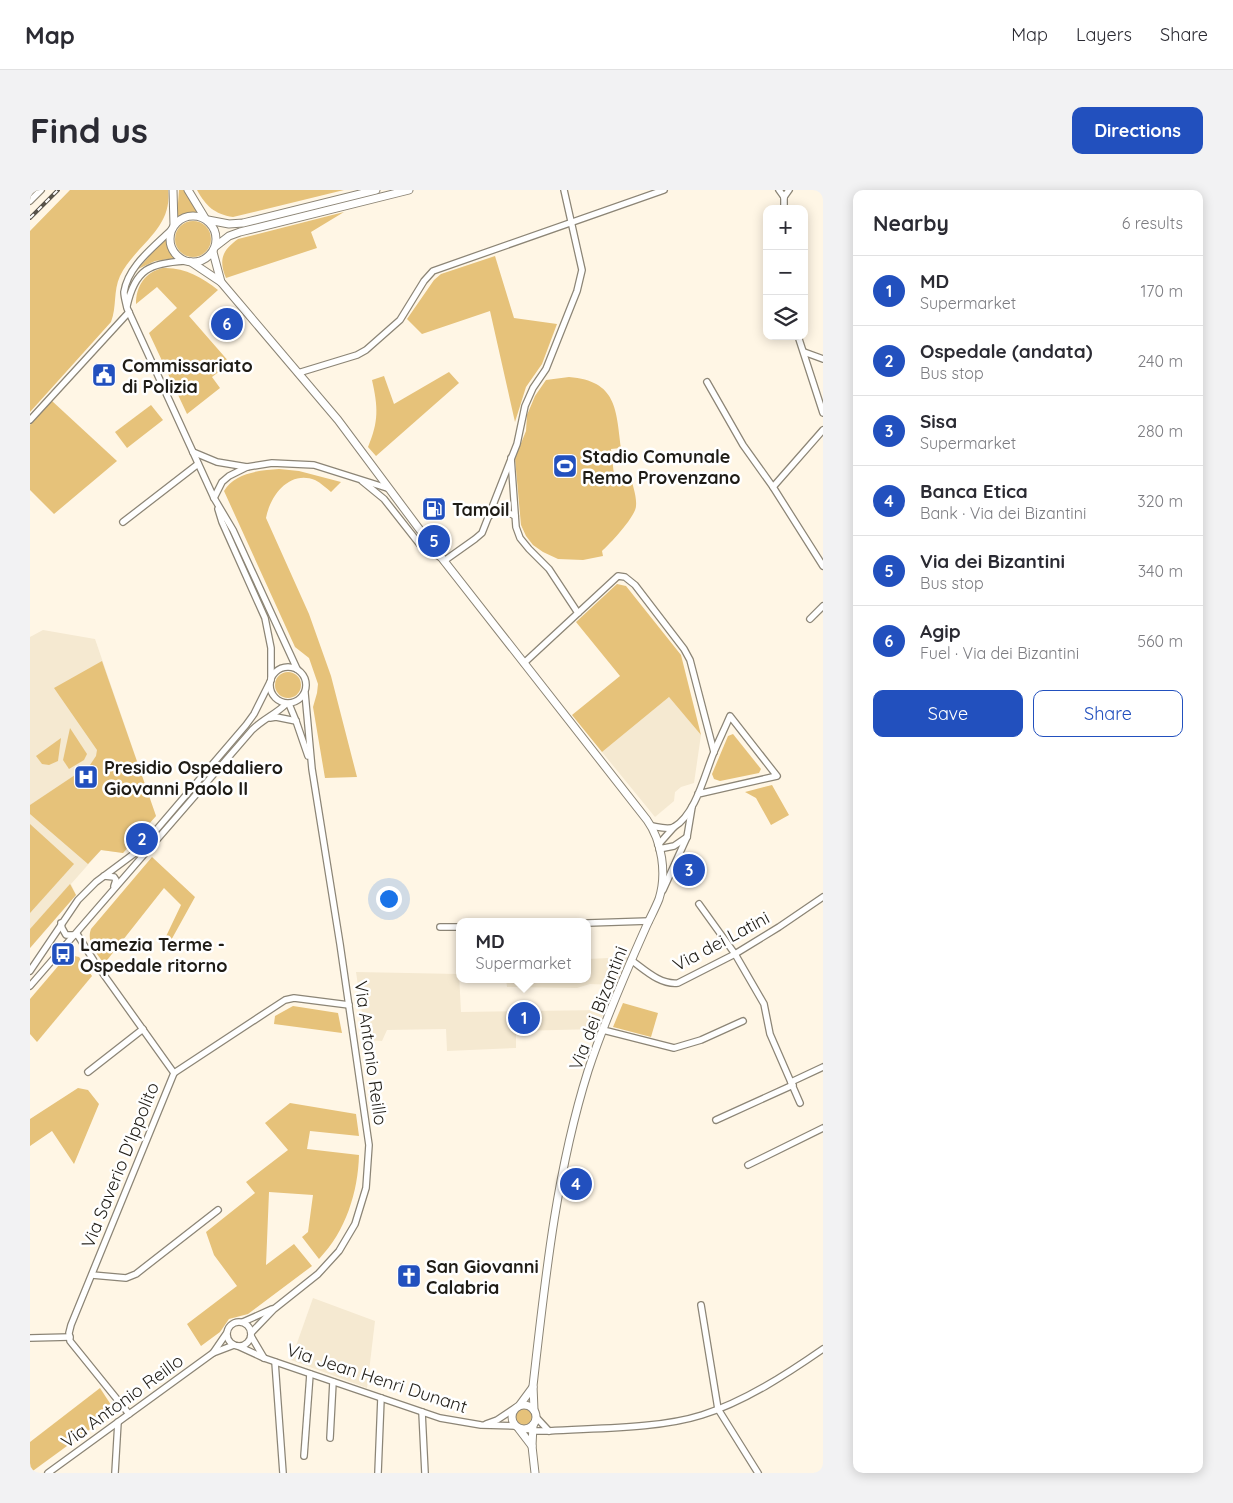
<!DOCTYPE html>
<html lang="en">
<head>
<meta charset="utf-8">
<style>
	body { margin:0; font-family:Quicksand,sans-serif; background:#f2f2f3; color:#2b2b33 }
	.controls { position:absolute; right:15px; top:15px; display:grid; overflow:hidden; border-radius:10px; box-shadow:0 2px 12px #0003 }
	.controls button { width:45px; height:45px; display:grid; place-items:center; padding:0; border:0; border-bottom:1px solid #e1e1e2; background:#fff; color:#2b2b33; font:25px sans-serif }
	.you { position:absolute; left:358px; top:708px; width:18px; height:18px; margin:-12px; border:4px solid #fff; border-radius:50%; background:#1a73e8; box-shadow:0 0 0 8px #1a73e833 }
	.badge { display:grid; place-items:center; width:32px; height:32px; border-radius:50%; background:#2250be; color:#fff; font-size:16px; font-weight:700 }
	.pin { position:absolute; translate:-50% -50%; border:2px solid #fff; box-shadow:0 1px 5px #0006 }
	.popup { position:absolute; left:426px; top:728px; width:135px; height:65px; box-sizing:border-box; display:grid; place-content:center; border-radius:10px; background:#fff; filter:drop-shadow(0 1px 4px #0005); font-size:16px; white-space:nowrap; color:#7c7c81 }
	.popup b { font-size:19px; color:#2b2b33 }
	.popup::after { content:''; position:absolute; left:50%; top:100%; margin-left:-10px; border:10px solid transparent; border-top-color:#fff }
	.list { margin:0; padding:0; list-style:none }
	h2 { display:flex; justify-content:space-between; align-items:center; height:65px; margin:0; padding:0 20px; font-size:21px }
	h2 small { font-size:16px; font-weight:400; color:#7c7c81 }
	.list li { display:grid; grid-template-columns:32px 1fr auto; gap:15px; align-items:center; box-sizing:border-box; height:70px; padding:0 20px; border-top:1px solid #e1e1e2 }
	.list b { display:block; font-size:19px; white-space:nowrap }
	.list p { margin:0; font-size:16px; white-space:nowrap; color:#7c7c81 }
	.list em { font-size:16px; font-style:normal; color:#7c7c81 }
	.actions { display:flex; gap:10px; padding:15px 20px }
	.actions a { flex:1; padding:11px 0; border:1px solid #2250be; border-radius:10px; text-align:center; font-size:18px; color:#2250be }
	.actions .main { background:#2250be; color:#fff }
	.icon { flex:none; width:28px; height:28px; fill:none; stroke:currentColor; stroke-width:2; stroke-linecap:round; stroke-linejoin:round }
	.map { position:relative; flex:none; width:793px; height:1283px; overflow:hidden; border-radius:10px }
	header { display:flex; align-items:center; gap:30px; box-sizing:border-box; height:70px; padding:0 25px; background:#fff; border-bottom:1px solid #e1e1e2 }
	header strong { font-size:24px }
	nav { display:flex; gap:28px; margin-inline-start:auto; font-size:18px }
	.intro { display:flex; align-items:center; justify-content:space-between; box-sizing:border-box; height:120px; padding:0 30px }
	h1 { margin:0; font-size:35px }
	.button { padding:12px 22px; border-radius:10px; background:#2250be; color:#fff; font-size:18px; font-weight:700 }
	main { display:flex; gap:30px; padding:0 30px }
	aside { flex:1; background:#fff; border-radius:10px; box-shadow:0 2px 12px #0003 }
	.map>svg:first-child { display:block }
</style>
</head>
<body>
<header>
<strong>Map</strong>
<nav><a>Map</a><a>Layers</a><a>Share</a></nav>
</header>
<div class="intro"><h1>Find us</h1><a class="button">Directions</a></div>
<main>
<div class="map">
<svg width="793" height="1283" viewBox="0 0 793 1283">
	<rect width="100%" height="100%" fill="#fff6e5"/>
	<!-- built -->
	<g fill="#f5e9d1">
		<path d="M13 440 65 449 126 626 93 663 71 660 41 694 46 705 0 758V447Z"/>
		<path d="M639 507 671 545 664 593 651 597 645 602 644 611 625 627 572 562Z"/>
		<path d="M598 767 585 795 560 794 547 798 477 797 476 789H558V769Z"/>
		<path d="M326 782 429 784 431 822 575 820 567 839 486 841V858L417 861 416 839 357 840 352 851 336 850Z"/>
		<path d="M283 1108 345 1131 337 1198 261 1170Z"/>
	</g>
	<!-- green -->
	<g fill="#e6c27a">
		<path d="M40 0H138C143 39 105 55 90 86 83 101 87 117 81 132L0 222V41Z"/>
		<path d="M149 0H155L168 22 156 23 148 27 147 26Z"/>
		<path d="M167 0H314L203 27C184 24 176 16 167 0Z"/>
		<path d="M314 22 281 42 287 58 196 88C188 69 193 60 208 49Z"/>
		<circle cx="163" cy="49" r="18"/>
		<path d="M136 47 141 63 146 68 125 71 108 79Z"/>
		<path d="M465 66 484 128 527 134 512 174 496 197 485 232 460 121 392 144 377 129 404 90 411 84Z"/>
		<path d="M133 78C154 77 172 87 188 100L159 126 200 173 182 187 190 198 157 224 119 143 147 118 127 97 106 114C106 96 115 82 133 78Z"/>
		<path d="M419 182 429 193 346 266 338 257C349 231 348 217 342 190L354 186 364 214Z"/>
		<path d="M539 187C587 191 586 219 591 258L581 259 584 285 600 284C602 294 607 306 606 316 606 326 580 354 572 361L573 366 553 370 528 369 513 362 503 355 496 346 491 335 485 268 496 241 497 225 505 206 516 190Z"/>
		<path d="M22 211 87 271 24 324 0 300V235Z"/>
		<path d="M121 215 133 230 97 258 85 242Z"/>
		<path d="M249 279 269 281 311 292 301 302C296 298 291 293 285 290 259 280 240 306 236 328L279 424 301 486 327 587 295 588 283 517 287 503 288 494 279 468 265 457 194 301C204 283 230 280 249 279Z"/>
		<path d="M587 394 596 396 651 465 671 545 639 507 572 562 542 525 590 486 546 432Z"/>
		<path d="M72 471 126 626 93 663 71 660 58 674 0 624V615L60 575 66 566 67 560 24 498Z"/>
		<circle cx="258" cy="495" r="13"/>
		<path d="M40 538 57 564 54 570 39 579 33 570Z"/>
		<path d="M703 544 731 579 729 583 690 591 684 589 682 584 698 546Z"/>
		<path d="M31 548 28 571 19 575 12 574 6 566Z"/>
		<path d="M742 595 759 625 741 635 726 608 715 602Z"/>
		<path d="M0 634 44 674 0 723Z"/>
		<path d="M122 667 165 707 134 763 130 759 151 715 134 698 74 774C67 763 56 752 61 739Z"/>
		<path d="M40 694 46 705 0 758V739Z"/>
		<path d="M40 765 49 767 62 786 7 852 0 844V809L35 768Z"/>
		<path d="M593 813 628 823 621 847 583 837Z"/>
		<path d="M263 816 308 823 312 843 244 834 245 826Z"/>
		<path d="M48 898 58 900 69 914 44 974 22 941 0 956V929Z"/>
		<path d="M260 913 326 924 329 946 280 941 277 959 329 965C328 1002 316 1041 289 1069L272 1047 278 1042 283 1005 239 1002 236 1075 264 1054 282 1076 218 1124 199 1129 190 1142 171 1156 157 1134 207 1096 184 1065 176 1042 225 1003 216 992 258 960 235 933Z"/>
		<path d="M70 1198 85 1221 0 1283V1252Z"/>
		<circle cx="493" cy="1227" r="9"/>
	</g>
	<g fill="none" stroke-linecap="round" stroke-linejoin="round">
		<defs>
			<g id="minor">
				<path d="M749 0 754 7"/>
				<path d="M754 7V19"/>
				<path d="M754 7 759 0"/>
				<path d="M0 11 11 0"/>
				<path d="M141 40C123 58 98 76 94 102 94 107 96 113 97 118L184 308 203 340 267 479"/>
				<path d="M97 116C105 79 120 73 155 71"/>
				<path d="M768 146 793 223"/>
				<path d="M774 162 793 169"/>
				<path d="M268 183 327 165 336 160 370 130 394 91 403 81 634 0"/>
				<path d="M677 192 713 255 743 297 793 376"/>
				<path d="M0 230 99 122"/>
				<path d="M163 262 187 272 217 277"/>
				<path d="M481 268 486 337 490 348 499 359 519 379 548 423"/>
				<path d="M332 291 354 309 391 356 410 367"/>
				<path d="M743 297 793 240"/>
				<path d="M184 308 192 292 199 286 217 277 242 273 284 275 357 298"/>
				<path d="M188 319 192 332 235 428 241 458V490"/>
				<path d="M458 327C467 320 474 320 485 326"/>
				<path d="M93 332 168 274"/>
				<path d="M414 371 445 349 452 343 487 254 495 216 503 198 516 179 547 101 552 80 534 0"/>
				<path d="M780 429 793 416"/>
				<path d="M494 473 588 386 595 387 605 395 654 459 660 470 684 562"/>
				<circle cx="258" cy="495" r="18"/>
				<path d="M259 514 266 531 278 566"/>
				<path d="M240 528 246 527 266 531"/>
				<path d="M622 636C628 637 638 640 644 637 666 624 675 583 684 562 689 550 695 538 700 526L747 586 668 604"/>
				<path d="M628 655 644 637"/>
				<path d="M629 659 644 656 657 647"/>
				<path d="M74 686 84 687 86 690 84 696"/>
				<path d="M633 700 657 647 662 617"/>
				<path d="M669 714 705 764 734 814 740 844 770 913"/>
				<path d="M31 733 32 738 36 745H45"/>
				<path d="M558 733 619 731"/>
				<path d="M410 737H430"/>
				<path d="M47 744 64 771 144 883 41 1135 39 1143 40 1151 99 1224"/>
				<path d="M601 770C615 780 630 795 648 793L705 764 749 737 793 707"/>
				<path d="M0 781 48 710 66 692 109 660 216 535 224 524 240 492"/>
				<path d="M0 796 222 540C233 529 246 524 256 514"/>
				<path d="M573 840 644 858 671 850 713 831"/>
				<path d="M58 882 113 839"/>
				<path d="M144 883 255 810 264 808 319 815"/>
				<path d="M761 892 793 877"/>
				<path d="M686 930 763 895"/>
				<path d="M718 975 793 938"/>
				<path d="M62 1085 96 1088 106 1084 188 1020"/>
				<path d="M671 1115 688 1219 728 1283"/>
				<circle cx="209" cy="1144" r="12"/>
				<path d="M213 1132 242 1119"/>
				<path d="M221 1143 244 1119 288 1084 309 1061 325 1034 336 998 339 955 310 754 282 579 275 503"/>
				<path d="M221 1146 234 1168"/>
				<path d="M0 1148 40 1147"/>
				<path d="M208 1156 234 1168 410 1228 451 1235 485 1236"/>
				<path d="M183 1163 196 1144"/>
				<path d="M245 1172 253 1283"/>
				<path d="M392 1222 395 1283"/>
				<path d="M506 1227 519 1241"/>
				<path d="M456 1234 467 1230 485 1218"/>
				<path d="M497 1239 503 1241H519C565 1238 628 1239 672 1225 714 1212 757 1184 793 1159"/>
				<path d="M300 1248 303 1192"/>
				<path d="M274 1266 280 1184"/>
				<path d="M18 1283 183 1163 204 1155"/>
				<path d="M85 1283 88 1232"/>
				<path d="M348 1283 351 1208"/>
			</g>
			<g id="tertiary">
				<path d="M143 0 144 35"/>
				<path d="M158 0 175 28"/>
				<circle cx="163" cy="49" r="23"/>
				<path d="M178 30 199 34 213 33 346 0"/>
				<path d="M186 56 199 46 210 42 379 0"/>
				<path d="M183 62 191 92"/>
				<path d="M161 72 191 92 308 230 393 344 617 630C632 651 637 684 629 709 625 719 620 728 616 737 595 784 574 832 558 881 526 983 515 1090 503 1196L504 1220"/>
				<circle cx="494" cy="1227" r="12"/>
				<path d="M489 1216 503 1197"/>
				<path d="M503 1235 502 1256 505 1283"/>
				<path d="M489 1239 502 1256"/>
			</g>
		</defs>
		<!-- minor casing -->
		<use href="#minor" stroke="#8c8576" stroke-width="8"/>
		<!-- tertiary casing -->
		<use href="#tertiary" stroke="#8c8576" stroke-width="9"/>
		<!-- minor -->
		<use href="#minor" stroke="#fff" stroke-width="5.5"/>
		<!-- tertiary -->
		<use href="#tertiary" stroke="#fff" stroke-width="7"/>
		<defs>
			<path id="rail" d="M0 28 28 0"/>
		</defs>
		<!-- rail casing -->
		<use href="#rail" stroke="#58534a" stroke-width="4"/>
		<!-- rail -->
		<use href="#rail" stroke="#fff" stroke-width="2" stroke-dasharray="5.5" stroke-linecap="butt"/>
	</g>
	<!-- icons -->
	<defs>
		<symbol id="civic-square" viewBox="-11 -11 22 22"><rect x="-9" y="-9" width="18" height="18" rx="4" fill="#2250be" stroke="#fff"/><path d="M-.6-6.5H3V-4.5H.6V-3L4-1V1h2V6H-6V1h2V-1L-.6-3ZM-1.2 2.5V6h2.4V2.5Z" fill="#fff"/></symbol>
		<symbol id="stadium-square" viewBox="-11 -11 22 22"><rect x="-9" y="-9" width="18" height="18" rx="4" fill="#2250be" stroke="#fff"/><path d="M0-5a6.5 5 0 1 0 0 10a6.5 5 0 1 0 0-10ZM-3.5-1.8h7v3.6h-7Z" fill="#fff"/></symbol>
		<symbol id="fuel-square" viewBox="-11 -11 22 22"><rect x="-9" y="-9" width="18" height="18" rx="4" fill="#2250be" stroke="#fff"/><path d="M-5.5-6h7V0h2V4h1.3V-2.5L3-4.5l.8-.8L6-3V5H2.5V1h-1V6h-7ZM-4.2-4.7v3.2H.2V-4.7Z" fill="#fff"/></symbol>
		<symbol id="hospital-square" viewBox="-11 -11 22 22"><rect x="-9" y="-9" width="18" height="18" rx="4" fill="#2250be" stroke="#fff"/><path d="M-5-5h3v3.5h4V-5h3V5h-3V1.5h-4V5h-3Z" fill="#fff"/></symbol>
		<symbol id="bus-square" viewBox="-11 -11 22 22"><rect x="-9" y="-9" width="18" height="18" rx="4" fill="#2250be" stroke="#fff"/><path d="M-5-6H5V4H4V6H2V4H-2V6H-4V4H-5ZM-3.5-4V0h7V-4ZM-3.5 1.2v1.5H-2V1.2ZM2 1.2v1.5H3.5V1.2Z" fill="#fff"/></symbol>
		<symbol id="church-square" viewBox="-11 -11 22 22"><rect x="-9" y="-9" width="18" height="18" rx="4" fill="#2250be" stroke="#fff"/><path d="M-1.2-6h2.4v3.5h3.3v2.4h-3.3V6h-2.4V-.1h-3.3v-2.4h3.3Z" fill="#fff"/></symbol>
	</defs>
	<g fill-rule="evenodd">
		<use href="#civic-square" x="60" y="171" width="28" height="28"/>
		<use href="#stadium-square" x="521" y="262" width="28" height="28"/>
		<use href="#fuel-square" x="390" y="305" width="28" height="28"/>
		<use href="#hospital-square" x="42" y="573" width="28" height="28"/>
		<use href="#bus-square" x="19" y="750" width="28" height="28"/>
		<use href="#church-square" x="365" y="1072" width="28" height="28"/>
	</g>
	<g text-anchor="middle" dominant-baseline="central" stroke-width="5" stroke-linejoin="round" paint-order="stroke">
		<!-- poi labels -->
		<g font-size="18" font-weight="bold" fill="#1f1c16" stroke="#fff" text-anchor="start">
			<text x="92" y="175">Commissariato<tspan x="92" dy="21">di Polizia</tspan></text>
			<text x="552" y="266">Stadio Comunale<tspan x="552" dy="21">Remo Provenzano</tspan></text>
			<text x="422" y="319">Tamoil</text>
			<text x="74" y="577">Presidio Ospedaliero<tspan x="74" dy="21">Giovanni Paolo II</tspan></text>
			<text x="50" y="754">Lamezia Terme -<tspan x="50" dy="21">Ospedale ritorno</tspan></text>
			<text x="396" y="1076">San Giovanni<tspan x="396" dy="21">Calabria</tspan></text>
		</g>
		<!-- street labels -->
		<g font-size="18" fill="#1f1c16" stroke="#fff">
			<text transform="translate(691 751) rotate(-28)">Via dei Latini</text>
			<text transform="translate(568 818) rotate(-69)">Via dei Bizantini</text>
			<text transform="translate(341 863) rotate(82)">Via Antonio Reillo</text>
			<text transform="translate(90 975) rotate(-68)">Via Saverio D'Ippolito</text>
			<text transform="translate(347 1188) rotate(18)">Via Jean Henri Dunant</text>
			<text transform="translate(92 1211) rotate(-36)">Via Antonio Reillo</text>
		</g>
	</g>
</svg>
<div class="controls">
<button>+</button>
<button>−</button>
<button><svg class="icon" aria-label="layers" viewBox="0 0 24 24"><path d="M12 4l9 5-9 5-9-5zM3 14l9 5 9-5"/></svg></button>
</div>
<div class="you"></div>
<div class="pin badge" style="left:494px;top:828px">1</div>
<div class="popup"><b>MD</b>Supermarket</div>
<div class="pin badge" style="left:112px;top:649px">2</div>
<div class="pin badge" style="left:659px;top:680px">3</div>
<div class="pin badge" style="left:546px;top:994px">4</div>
<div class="pin badge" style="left:404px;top:351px">5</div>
<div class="pin badge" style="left:197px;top:134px">6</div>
</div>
<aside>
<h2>Nearby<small>6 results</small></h2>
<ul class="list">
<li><span class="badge">1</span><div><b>MD</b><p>Supermarket</p></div><em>170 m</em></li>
<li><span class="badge">2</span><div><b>Ospedale (andata)</b><p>Bus stop</p></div><em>240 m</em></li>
<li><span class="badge">3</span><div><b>Sisa</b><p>Supermarket</p></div><em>280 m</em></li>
<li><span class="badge">4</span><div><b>Banca Etica</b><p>Bank · Via dei Bizantini</p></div><em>320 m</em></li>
<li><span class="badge">5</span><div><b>Via dei Bizantini</b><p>Bus stop</p></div><em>340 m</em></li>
<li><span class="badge">6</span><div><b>Agip</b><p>Fuel · Via dei Bizantini</p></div><em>560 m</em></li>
</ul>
<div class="actions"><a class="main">Save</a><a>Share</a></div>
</aside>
</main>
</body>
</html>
